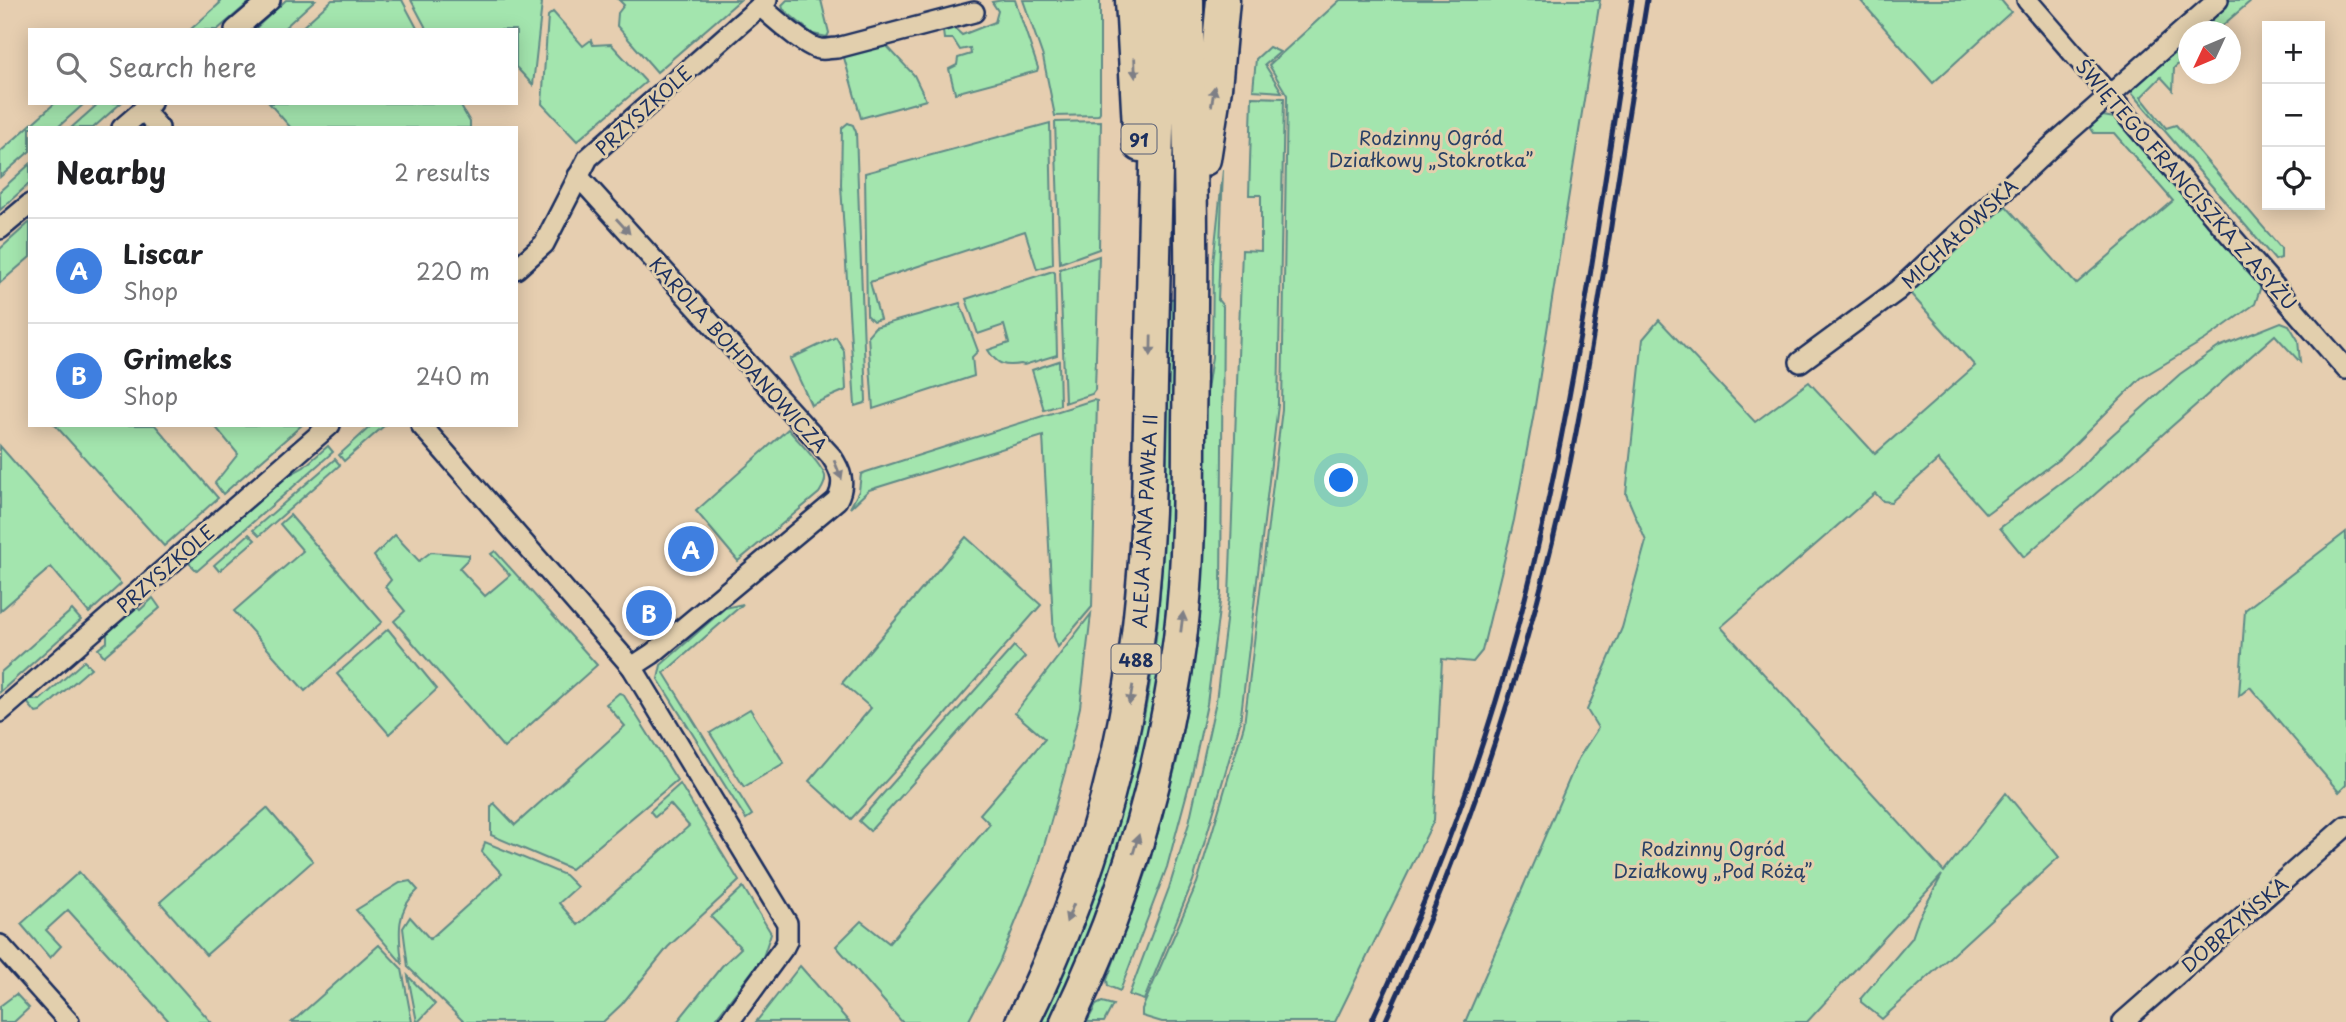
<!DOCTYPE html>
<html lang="en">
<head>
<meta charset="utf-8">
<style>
	body { margin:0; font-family:"Playpen Sans",sans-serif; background:#f2f2f2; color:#202124 }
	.controls { position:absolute; right:21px; top:21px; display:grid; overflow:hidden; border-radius:0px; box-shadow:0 4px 18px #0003 }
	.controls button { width:63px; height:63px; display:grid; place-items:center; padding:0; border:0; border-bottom:2px solid #e0e0e0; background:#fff; color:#202124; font:35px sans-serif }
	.compass { position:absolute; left:2178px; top:21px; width:63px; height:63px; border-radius:50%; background:#fff; box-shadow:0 4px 18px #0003; rotate:226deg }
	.you { position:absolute; left:1342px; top:481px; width:24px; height:24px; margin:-18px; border:5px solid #fff; border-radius:50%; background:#1a73e8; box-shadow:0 0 0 10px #1a73e833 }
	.badge { display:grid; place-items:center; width:46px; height:46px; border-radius:50%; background:#ea580c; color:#fff; font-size:23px; font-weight:700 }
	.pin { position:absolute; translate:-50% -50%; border:4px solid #fff; box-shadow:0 2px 7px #0006 }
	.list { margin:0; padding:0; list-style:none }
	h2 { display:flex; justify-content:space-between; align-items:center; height:91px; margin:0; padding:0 28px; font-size:30px }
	h2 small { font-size:23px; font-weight:400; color:#757577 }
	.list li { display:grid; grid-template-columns:46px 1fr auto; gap:21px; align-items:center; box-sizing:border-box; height:105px; padding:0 28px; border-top:2px solid #e0e0e0 }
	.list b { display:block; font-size:26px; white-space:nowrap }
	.list p { margin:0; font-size:23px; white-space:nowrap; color:#757577 }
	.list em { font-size:23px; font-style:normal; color:#757577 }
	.icon { flex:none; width:38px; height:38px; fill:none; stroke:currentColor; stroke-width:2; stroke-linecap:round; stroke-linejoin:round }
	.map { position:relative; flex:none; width:2346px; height:1022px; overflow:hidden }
	.search { position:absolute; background:#fff; box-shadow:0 4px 18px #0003; left:28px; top:28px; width:490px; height:77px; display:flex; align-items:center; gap:18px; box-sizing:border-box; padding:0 24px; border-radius:0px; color:#757577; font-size:26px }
	.panel { position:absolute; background:#fff; box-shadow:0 4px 18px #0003; left:28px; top:126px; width:490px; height:301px; border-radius:0px }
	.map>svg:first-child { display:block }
</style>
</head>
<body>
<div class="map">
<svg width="2346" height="1022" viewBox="0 0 2346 1022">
	<rect width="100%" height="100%" fill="#e6ceb0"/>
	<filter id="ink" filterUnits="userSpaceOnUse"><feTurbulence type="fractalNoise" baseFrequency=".0143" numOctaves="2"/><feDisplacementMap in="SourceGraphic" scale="14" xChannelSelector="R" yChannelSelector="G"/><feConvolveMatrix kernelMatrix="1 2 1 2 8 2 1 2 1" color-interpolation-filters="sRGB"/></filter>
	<g filter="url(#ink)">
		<!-- green -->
		<g fill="#a3e5ae" stroke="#5f8a86" stroke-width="2">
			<path d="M218 0H252L217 30H190L220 3Z"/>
			<path d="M286 0H315L282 30H258L256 28Z"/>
			<path d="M332 0H402L418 30H299Z"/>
			<path d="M411 0H539L542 3 533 85 516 67V30H427Z"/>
			<path d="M619 0H740L657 72 617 26 618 13 624 5Z"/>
			<path d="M787 0H821L829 33 827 37 813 34 783 9 782 5Z"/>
			<path d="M1003 0H1015L1038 68 1037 71 955 93 949 69 957 65 958 58 971 54 970 48 960 50 953 39H944L943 31 951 25 962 35 995 22 998 11 992 2Z"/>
			<path d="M1023 0H1100V112L1098 115 1055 116 1043 57Z"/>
			<path d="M1340 0H1600L1534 412 1514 520 1482 651 1473 662 1442 659 1434 820 1335 1022H1162L1142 1016V1009L1197 883 1244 725 1282 409 1287 95 1269 65Z"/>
			<path d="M1860 0H2001L2011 12 1933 83Z"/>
			<path d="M2230 0H2252L2216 31 2194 32Z"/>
			<path d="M553 12 583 46 591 40 593 45 611 44 646 82 577 141 542 104 548 16Z"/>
			<path d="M2188 36V55L2174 68 2173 90 2161 77 2141 97 2166 128 2176 125 2281 248V258L2275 260 2129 89Z"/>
			<path d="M885 44 914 75 926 100 861 118 843 54Z"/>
			<path d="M1269 47 1280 52 1265 65 1282 92 1253 90 1256 59Z"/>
			<path d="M1252 97 1284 98 1278 405 1240 723 1193 881 1144 1000 1129 995 1169 888 1189 823 1216 701 1229 597 1242 250 1261 251V195H1249Z"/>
			<path d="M55 103H85L57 128H30V151L0 177V152Z"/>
			<path d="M99 103H121L93 128H71Z"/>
			<path d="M269 103H459L470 122V128H291Z"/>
			<path d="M2103 116 2120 119 2259 278 2261 286 2255 304 2206 339 2141 378 2062 457 1986 514 1938 460 1891 502 1883 501 1875 493 1721 627 1944 872 2006 793 2059 857 1882 1019 1861 1002V998L1912 938 1919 918 1942 875 1807 1022H1465L1578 759 1598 728 1587 710 1622 628 1646 541 1626 494 1643 339 1659 320 1755 422 1809 382 1875 454 1975 366 1910 293 2006 206 2076 284 2173 201 2114 133H2094L2090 127Z"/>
			<path d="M1101 121 1099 249 1060 263 1055 122Z"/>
			<path d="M848 123 853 125 856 132 866 401 865 403 855 406 841 185 842 128Z"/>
			<path d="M1050 123 1053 264 1037 269 1025 231 870 282 880 319 873 321 867 315 865 173Z"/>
			<path d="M30 164V183L0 210V191Z"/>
			<path d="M1223 170 1218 300 1223 306 1221 594 1207 704 1192 774 1167 867 1120 991 1108 986 1107 980 1149 865 1177 761 1192 680 1203 570 1206 396 1212 357 1213 264Z"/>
			<path d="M30 222V257L0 283V249Z"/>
			<path d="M1099 256 1095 390 1092 394 1065 403 1060 269Z"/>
			<path d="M1053 271 1055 273 1057 355 1024 365 1021 364C1005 367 997 365 988 350L1009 343 1004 325 978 334 966 299Z"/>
			<path d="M1175 298C1174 395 1177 493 1169 590 1157 740 1115 887 1049 1022H1039C1091 909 1134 794 1152 670 1169 547 1165 423 1167 300Z"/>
			<path d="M960 303 978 351 972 357 974 376 873 409 868 335 875 327Z"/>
			<path d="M2281 322 2289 325 2298 340 2300 362 2275 335 2024 557 2000 528 2079 469 2101 445 2180 374 2219 347Z"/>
			<path d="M836 337 844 351 846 390 811 405 790 359Z"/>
			<path d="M1059 361 1060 405 1044 410 1032 370Z"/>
			<path d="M1093 400 1097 401 1092 607 1058 647 1054 637 1043 436 869 490 850 508 859 491 861 474 866 472Z"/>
			<path d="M55 425H155L218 498 164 546Z"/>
			<path d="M214 425H302L223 494 215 483 238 454Z"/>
			<path d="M372 425H385L344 461 339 455Z"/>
			<path d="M788 429C797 440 821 463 825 476 826 483 822 488 819 493L738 561 696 511Z"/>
			<path d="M0 446 121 584 89 613 51 567 0 611Z"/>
			<path d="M328 446 333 452 197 571 187 561 282 479 304 467Z"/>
			<path d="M335 459 340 465 259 536 253 530Z"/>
			<path d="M290 515 382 622 305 691 234 611 303 551 280 524Z"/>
			<path d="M2346 532V785L2339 792 2250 687 2239 696 2245 610Z"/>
			<path d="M249 534 255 540 219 571 214 565Z"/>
			<path d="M395 535 419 561 431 552 469 555V558L459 568 485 596 510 575 491 554 495 551 597 665 504 748 394 621 405 611 385 587 391 580 374 556Z"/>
			<path d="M966 537 1041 605 916 748 851 819 809 781 871 708 842 683Z"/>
			<path d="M153 598 160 608 104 656 98 649 107 642V630L135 605 140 610Z"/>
			<path d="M743 604 664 673 752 815 746 819 658 679 661 665 725 608Z"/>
			<path d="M72 610 81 620 0 692V673Z"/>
			<path d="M1091 614 1080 707 1066 768 1038 867 999 963 968 1022H902L836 946 861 921 889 943 990 824 980 814 1045 739 1015 713Z"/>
			<path d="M388 629 437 689 389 734 337 674Z"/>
			<path d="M1014 646 1025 657 870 831 859 821Z"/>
			<path d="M84 661 91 668 40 712 36 713 26 701 28 699 40 700Z"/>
			<path d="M619 693 623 694 677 780 571 869 491 835V807L494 803 515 825 625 726 606 704Z"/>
			<path d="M750 709 784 763 744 787 710 733Z"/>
			<path d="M680 784 739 881 668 947 622 1004 603 1022H464L408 967 403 928 410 917 430 939 502 874 482 852 485 842 565 875 577 887 559 903 578 925 689 826 670 804 655 817 650 811Z"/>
			<path d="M267 808 313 861 206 955 160 902Z"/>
			<path d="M79 872 211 1022H167L168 1020 68 910 46 930 61 946 50 958 21 924Z"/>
			<path d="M410 881 418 890C395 910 399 936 402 963L356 910 400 883Z"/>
			<path d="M743 887 771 933 763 957 713 1022H677L722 966 741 948 711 917Z"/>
			<path d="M379 945 402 969 412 1022H292Z"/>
			<path d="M800 966 849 1022H756Z"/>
			<path d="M408 976 435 1004 418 1022H417Z"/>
			<path d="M16 994 29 1008 14 1022H0V1006Z"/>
			<path d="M1102 1002 1113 1005 1104 1022H1087L1096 1005Z"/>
		</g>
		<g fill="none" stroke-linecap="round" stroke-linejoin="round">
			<defs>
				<g id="minor">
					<path d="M2027 0 2346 369"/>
					<path d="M760 6C772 16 805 47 820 49 825 50 831 48 837 48L974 12"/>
					<path d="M235 30 270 0"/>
					<path d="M143 110 159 128"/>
					<path d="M122 128 151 103"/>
					<path d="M578 176 831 456C841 471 846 483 837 500L652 654 632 667"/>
					<path d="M0 229 30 204"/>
					<path d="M516 269 544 244 588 158 767 0"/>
					<path d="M1800 362 1898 290 2053 145 2218 0"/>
					<path d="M421 425 632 667 787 923V941L784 947 729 1022"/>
					<path d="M0 712 330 425"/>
					<path d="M0 945 69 1022"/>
					<path d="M2123 1022 2346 826"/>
				</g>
				<g id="primary">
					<path d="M1132 0 1140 145"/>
					<path d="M1204 159 1215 88 1223 0"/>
					<path d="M1022 1022C1038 991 1052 958 1065 925 1120 787 1141 660 1148 511L1160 0"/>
					<path d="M1067 1022C1125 902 1163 771 1180 639 1189 567 1189 495 1189 422 1190 361 1192 299 1191 238 1191 158 1187 79 1187 0"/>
				</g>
			</defs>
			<!-- minor casing -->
			<use href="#minor" stroke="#1b2f5e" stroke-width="24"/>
			<!-- primary casing -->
			<use href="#primary" stroke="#1b2f5e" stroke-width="37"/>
			<!-- minor -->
			<use href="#minor" stroke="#e2cfad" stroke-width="19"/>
			<!-- primary -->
			<use href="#primary" stroke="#e2cfad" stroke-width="32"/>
			<!-- rail -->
			<g stroke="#1b2f5e" stroke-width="5">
				<path d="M1371 1022C1430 897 1479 767 1516 633 1572 426 1600 212 1632 0"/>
				<path d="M1385 1022C1456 867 1512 707 1553 540 1578 437 1594 331 1611 226 1622 151 1635 75 1647 0"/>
			</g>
		</g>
		<!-- one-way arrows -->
		<defs><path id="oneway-solid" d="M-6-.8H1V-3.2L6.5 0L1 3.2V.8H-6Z" transform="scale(1.75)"/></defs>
		<g fill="#7e7f86">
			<use href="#oneway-solid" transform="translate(1135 68) rotate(88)"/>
			<use href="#oneway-solid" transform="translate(1213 96) rotate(-81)"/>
			<use href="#oneway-solid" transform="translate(623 226) rotate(48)"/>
			<use href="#oneway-solid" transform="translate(1151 346) rotate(91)"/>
			<use href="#oneway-solid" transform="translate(838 470) rotate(68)"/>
			<use href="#oneway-solid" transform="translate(1182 622) rotate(-83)"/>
			<use href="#oneway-solid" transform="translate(1131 695) rotate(100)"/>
			<use href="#oneway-solid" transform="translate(1136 844) rotate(-73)"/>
			<use href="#oneway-solid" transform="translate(1070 913) rotate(112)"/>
		</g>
	</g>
	<g text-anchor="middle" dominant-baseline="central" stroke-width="6" stroke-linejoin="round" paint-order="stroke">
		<!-- shield labels -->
		<g fill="#e2cfad" stroke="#575f76" stroke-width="2">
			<rect x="1121.5" y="124.5" width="35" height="29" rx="5"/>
			<rect x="1111.5" y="644.5" width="49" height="29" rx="5"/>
		</g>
		<g font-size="18" font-weight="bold" fill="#1b2f5e">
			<text x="1139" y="139">91</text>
			<text x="1136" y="659">488</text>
		</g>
		<!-- street labels -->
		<g font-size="19" fill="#1b2f5e" stroke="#e2cfad">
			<text transform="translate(643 110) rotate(-42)">PRZYSZKOLE</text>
			<text transform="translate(2187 184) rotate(49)">ŚWIĘTEGO FRANCISZKA Z ASYŻU</text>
			<text transform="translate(1959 233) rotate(-43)">MICHAŁOWSKA</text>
			<text transform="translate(739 354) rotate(48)">KAROLA BOHDANOWICZA</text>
			<text transform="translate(1144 521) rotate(-87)">ALEJA JANA PAWŁA II</text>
			<text transform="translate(165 568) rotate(-41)">PRZYSZKOLE</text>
			<text transform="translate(2234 924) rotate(-41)">DOBRZYŃSKA</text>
		</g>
		<!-- park labels -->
		<g font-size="19" fill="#294166" stroke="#e2cfad">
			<text x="1431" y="137">Rodzinny Ogród<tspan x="1431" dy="22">Działkowy „Stokrotka”</tspan></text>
			<text x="1713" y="848">Rodzinny Ogród<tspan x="1713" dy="22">Działkowy „Pod Różą”</tspan></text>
		</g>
	</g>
</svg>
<div class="controls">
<button>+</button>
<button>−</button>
<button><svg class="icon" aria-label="locate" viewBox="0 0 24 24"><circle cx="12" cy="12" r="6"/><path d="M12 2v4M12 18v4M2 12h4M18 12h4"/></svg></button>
</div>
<svg class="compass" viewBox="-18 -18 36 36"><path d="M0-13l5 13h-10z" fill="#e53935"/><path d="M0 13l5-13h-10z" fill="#757577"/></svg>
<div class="you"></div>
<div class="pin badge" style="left:691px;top:549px;background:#3f7fe0">A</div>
<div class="pin badge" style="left:649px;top:613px;background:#3f7fe0">B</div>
<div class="search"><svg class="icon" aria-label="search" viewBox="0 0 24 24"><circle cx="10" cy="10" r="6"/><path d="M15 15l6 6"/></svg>Search here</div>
<section class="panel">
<h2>Nearby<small>2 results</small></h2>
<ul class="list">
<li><span class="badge" style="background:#3f7fe0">A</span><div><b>Liscar</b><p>Shop</p></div><em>220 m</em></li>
<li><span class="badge" style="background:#3f7fe0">B</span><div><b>Grimeks</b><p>Shop</p></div><em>240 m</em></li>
</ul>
</section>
</div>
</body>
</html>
